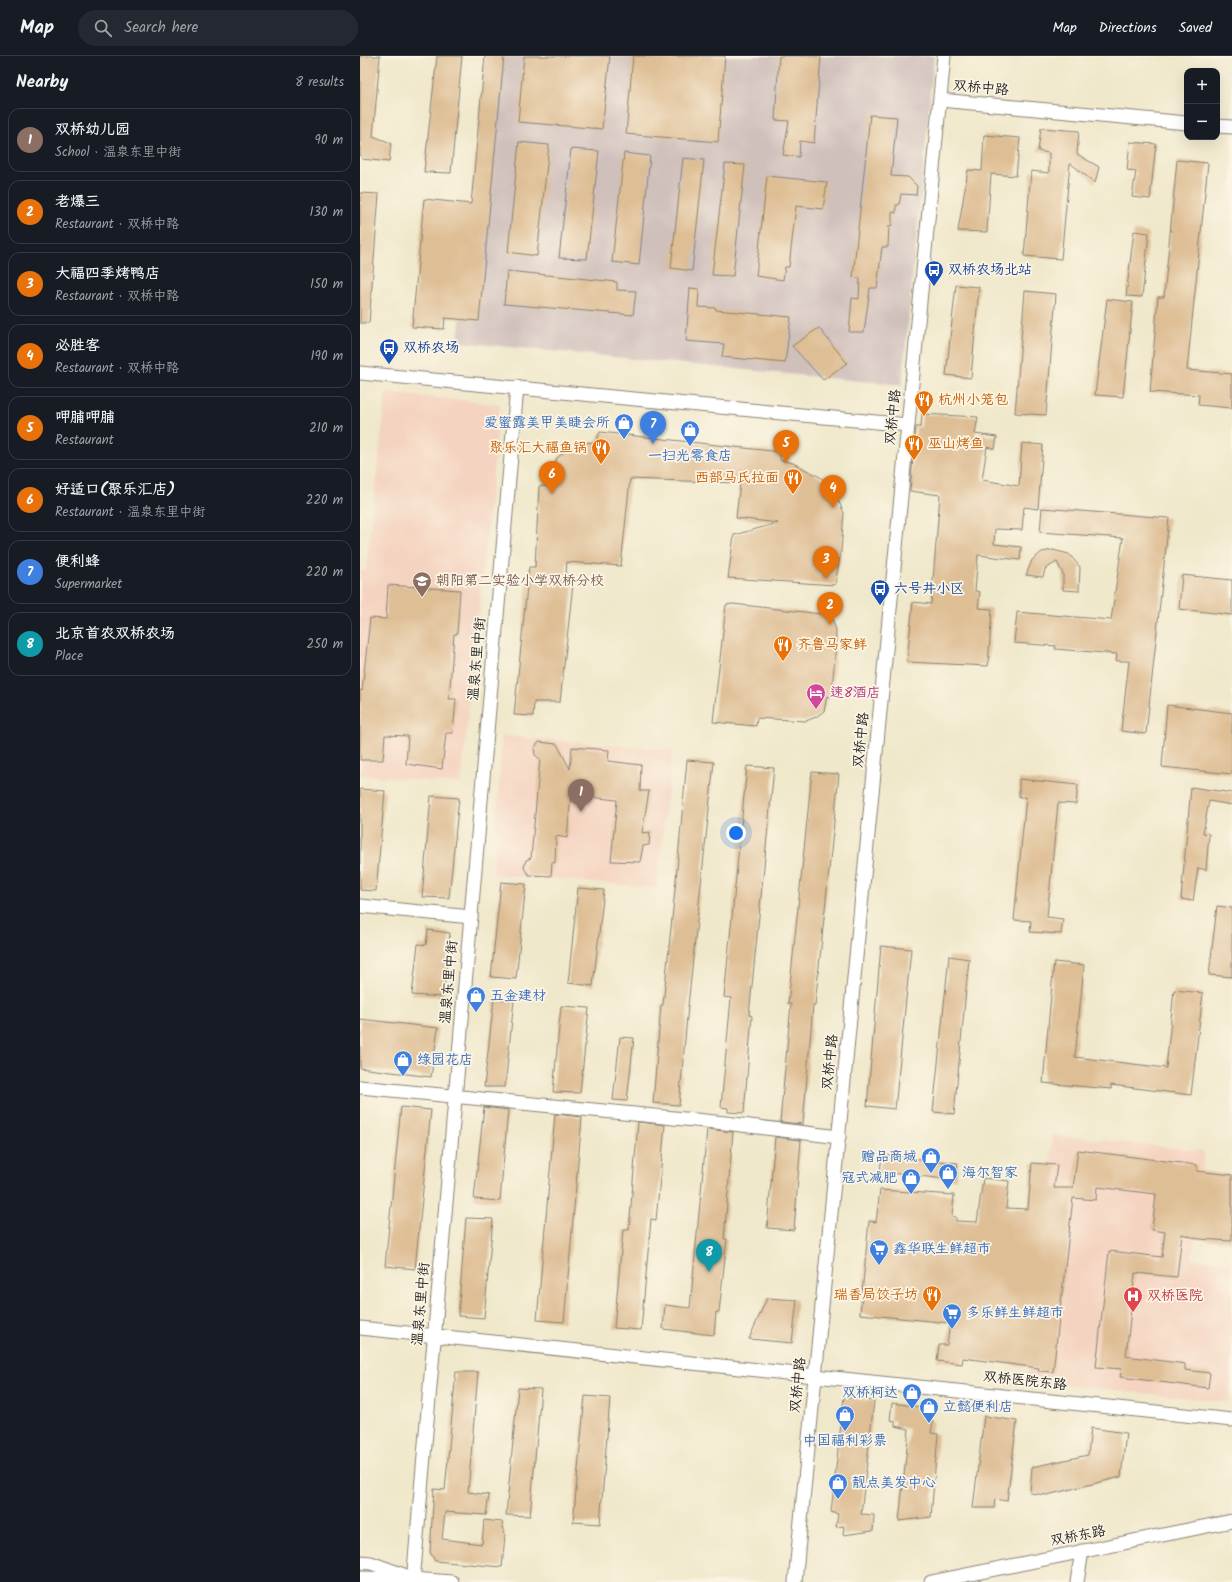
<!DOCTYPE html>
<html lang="en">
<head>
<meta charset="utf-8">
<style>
	body { margin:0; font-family:Kalam,"LXGW WenKai TC",sans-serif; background:#242831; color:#f1f3f6 }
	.controls { position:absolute; right:12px; top:12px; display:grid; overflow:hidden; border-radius:8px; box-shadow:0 4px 16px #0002 }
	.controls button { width:36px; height:36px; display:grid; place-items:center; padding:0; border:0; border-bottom:1px solid #363941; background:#171b24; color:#f1f3f6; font:20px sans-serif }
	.you { position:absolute; left:376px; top:777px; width:14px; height:14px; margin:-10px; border:3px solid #fff; border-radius:50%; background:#1a73e8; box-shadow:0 0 0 6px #1a73e833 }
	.badge { display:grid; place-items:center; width:26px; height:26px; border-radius:50%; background:#d1495b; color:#fff; font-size:13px; font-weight:700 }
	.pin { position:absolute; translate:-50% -33px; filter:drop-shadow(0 1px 2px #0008) }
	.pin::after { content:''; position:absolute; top:21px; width:14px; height:12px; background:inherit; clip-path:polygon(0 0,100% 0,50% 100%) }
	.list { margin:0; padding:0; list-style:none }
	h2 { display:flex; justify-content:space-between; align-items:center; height:52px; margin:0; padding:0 16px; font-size:17px }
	h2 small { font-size:13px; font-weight:400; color:#9ea1a6 }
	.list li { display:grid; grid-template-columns:26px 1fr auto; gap:12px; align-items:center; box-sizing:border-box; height:64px; margin:0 8px 8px; padding:0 8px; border:1px solid #363941; border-radius:12px }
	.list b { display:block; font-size:15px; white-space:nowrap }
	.list p { margin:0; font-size:13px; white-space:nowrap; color:#9ea1a6 }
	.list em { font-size:13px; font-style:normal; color:#9ea1a6 }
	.icon { flex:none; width:22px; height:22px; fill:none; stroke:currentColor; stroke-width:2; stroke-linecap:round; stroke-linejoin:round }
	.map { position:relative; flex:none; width:872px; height:1526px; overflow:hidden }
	header { display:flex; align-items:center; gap:24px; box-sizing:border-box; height:56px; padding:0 20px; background:#171b24; border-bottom:1px solid #363941 }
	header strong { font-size:19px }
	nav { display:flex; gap:22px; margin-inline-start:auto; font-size:14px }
	.search { width:280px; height:36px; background:#242831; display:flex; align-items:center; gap:10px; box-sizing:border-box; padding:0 14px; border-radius:22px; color:#9ea1a6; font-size:15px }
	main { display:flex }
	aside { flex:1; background:#171b24 }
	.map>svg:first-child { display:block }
</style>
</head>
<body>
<header>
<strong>Map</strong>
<div class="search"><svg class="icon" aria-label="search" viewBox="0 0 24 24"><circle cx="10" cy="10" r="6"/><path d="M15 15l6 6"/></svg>Search here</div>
<nav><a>Map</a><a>Directions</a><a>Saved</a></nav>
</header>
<main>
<aside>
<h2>Nearby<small>8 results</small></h2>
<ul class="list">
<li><span class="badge" style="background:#8d6e63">1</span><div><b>双桥幼儿园</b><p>School · 温泉东里中街</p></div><em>90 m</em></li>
<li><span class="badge" style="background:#e8710a">2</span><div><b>老爆三</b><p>Restaurant · 双桥中路</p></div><em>130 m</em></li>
<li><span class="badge" style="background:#e8710a">3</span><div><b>大福四季烤鸭店</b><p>Restaurant · 双桥中路</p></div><em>150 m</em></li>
<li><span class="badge" style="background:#e8710a">4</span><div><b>必胜客</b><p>Restaurant · 双桥中路</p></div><em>190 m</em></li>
<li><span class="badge" style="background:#e8710a">5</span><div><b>呷脯呷脯</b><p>Restaurant</p></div><em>210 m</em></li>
<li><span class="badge" style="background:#e8710a">6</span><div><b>好适口(聚乐汇店)</b><p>Restaurant · 温泉东里中街</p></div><em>220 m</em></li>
<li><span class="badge" style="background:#3f7fe0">7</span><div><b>便利蜂</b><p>Supermarket</p></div><em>220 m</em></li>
<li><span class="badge" style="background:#0f9aa8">8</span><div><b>北京首农双桥农场</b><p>Place</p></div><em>250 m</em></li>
</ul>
</aside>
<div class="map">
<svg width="872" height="1526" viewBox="0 0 872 1526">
	<rect width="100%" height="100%" fill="#fcf5e5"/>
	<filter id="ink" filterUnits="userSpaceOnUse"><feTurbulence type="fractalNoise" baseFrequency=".025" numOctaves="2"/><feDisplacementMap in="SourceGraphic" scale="8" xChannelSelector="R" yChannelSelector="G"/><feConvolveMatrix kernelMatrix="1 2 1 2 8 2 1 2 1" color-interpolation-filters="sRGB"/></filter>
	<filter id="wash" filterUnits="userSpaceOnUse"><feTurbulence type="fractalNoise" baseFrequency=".012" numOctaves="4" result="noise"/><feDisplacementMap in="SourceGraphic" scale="16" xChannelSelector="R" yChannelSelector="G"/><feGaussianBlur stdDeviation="0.9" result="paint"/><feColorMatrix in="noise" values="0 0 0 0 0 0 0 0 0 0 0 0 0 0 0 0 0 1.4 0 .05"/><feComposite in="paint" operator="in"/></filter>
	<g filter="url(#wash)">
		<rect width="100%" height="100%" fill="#f0e8cb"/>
		<!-- built -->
		<g fill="#f4d3c0">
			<path d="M26 337 140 348 101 728 0 719V515H6Z"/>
			<path d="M142 680 313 694 296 832 133 818Z"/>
			<path d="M693 1079 844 1095 832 1203 872 1207V1307L868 1346 667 1325Z"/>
		</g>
		<!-- industrial -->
		<path fill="#d0c0bc" d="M125 0H574L542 329 98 286Z"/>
		<g id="blocks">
			<!-- building -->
			<g fill="#debe94">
				<path d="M0 0H20L13 80 31 87 29 106 2 103 0 97Z"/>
				<path d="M77 0H102L91 117 64 116Z"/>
				<path d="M125 0H144L119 265 85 262 84 273 52 271 64 143 111 148Z"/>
				<path d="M164 0H250L242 73 158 66Z"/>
				<path d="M273 0H365L358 86 266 78Z"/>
				<path d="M419 0H461L454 87 440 85 439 101 423 99 429 65 415 64Z"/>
				<path d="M510 59 537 61 531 120 548 121 557 130 556 139 541 138 539 149H536V157L532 156V169L529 170 528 191H522L517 232H510L504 276H489L492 242 499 243 500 222 493 221Z"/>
				<path d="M681 72 719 75 717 98 739 111 735 127 710 107 701 203 664 200 671 115 689 117V97L678 95Z"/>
				<path d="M624 79 660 82 656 120 631 118 627 176 598 175 608 114 622 115Z"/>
				<path d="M159 86 189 89 177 200 148 196Z"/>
				<path d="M770 86 796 88 790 143 772 141 776 115 767 114Z"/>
				<path d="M211 93 239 95 227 203 199 202Z"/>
				<path d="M264 97 290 100 279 209 252 206Z"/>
				<path d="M323 102 344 104 332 215 311 212Z"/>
				<path d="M817 104 848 107 827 314 872 318V352L838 349 839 339 790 336 798 241H804Z"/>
				<path d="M365 108 385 109 373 220 352 219Z"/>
				<path d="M407 120 467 126 463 153 436 150 429 211H425L423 224 396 220Z"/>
				<path d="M0 137 19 138 9 267H0Z"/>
				<path d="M774 175 789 177 782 241 766 240Z"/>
				<path d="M147 215 257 226V234L276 235 273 259 144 248Z"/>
				<path d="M596 229 619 231 611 322 586 319Z"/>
				<path d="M330 232 339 233 338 251 356 252V254L431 261 425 307 362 301 364 288 326 285Z"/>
				<path d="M665 235 696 238 686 359 655 357Z"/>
				<path d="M747 243 773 246 763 341 735 339Z"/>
				<path d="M459 272 487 307 463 324 432 290Z"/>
				<path d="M562 358 618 361 615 378 637 381 635 393 627 391 622 424 659 430 662 387 683 389 678 453 664 451 662 474 635 473 634 488 661 491 660 504 618 499 615 535 620 536 618 552 632 553 628 610 547 606 553 546 571 548 580 439 550 435 556 371H561Z"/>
				<path d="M240 376 420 396V404L433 407 460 421 472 431 484 457 481 495 475 529 368 522 374 479 418 467 376 462 380 427 270 423 261 510 207 506 205 528H213L200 646H174L173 660 154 659 169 511H175L179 430H187L197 402 208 393 220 387 236 386Z"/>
				<path d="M682 452 809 462 786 678 761 675 769 605H756L757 598 695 593 696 590 654 587 657 556 751 564 763 482 680 476Z"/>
				<path d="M693 494 709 498 720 511 719 535 703 534V518L697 506 685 513 683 521 666 519 672 504 682 496Z"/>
				<path d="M822 519 872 524V559L819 553Z"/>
				<path d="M28 529 100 534 97 578H94L89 643H96L93 677H86L82 713 46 708 48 680 25 679 23 704H0V634L2 635 10 562 26 563Z"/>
				<path d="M373 548 471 559 476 574 475 601 471 641 467 640 464 655 456 661 446 665 397 662 396 670 353 666 366 549Z"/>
				<path d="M807 649 872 657V718L802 711Z"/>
				<path d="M179 686 197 688 210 713 212 691 249 694 248 705 281 709 280 735H289L282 777 290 776 289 789 283 790 280 806 251 805 257 744 211 739 207 782 196 780 195 807 192 806 191 820 169 819 164 812 166 804 171 802 180 703 175 699 174 692Z"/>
				<path d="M327 704 354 706 328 950 319 1049 293 1047 301 949H303L316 824Z"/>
				<path d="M387 710 414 712 389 959 392 960 384 1057 368 1056V1052L361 1051 371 942 364 941Z"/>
				<path d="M452 716 479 718 455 949H453L443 1068 420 1066 431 948H428Z"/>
				<path d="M659 723 718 729 716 748 698 747 687 861 703 863 701 878 670 876 671 865 654 864 666 741H659Z"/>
				<path d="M831 731 872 737V749L849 745 843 777 849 778 846 814 838 812 833 845 821 843Z"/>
				<path d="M0 733 25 735 16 835 0 834Z"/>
				<path d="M71 740 99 742 89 842 62 841Z"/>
				<path d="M141 826 166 828 156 923 131 921Z"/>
				<path d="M218 832 244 834 233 930 208 927Z"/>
				<path d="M857 850 872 852V921L849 919Z"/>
				<path d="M68 874 90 877 83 941 52 939 58 888 66 889Z"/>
				<path d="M521 890 551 893 535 1053 507 1050Z"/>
				<path d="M589 900 609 903 594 1058 573 1056Z"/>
				<path d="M694 906 724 909 715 1001 806 1012 814 934 843 937 831 1039 751 1029V1033L683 1027Z"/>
				<path d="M134 943 154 944 145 1031H124Z"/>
				<path d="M201 950 229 952 220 1037 193 1036Z"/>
				<path d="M0 963 78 972 71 1021 0 1012Z"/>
				<path d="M260 981 274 982 267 1045 253 1044Z"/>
				<path d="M41 1051 71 1054 55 1213 25 1210Z"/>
				<path d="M124 1051 148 1054 140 1145 114 1143Z"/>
				<path d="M195 1058 222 1061 204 1266 177 1264Z"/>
				<path d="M278 1066 305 1069 296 1164 291 1163 281 1274 254 1272 263 1174H269Z"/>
				<path d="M347 1073 373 1076 364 1183H367L359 1256H356L354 1279 303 1273 305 1249 330 1252Z"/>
				<path d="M415 1081 441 1084 434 1174 407 1172Z"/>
				<path d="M718 1094 837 1109V1115L872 1119V1185L839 1183 822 1178 817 1221 775 1217 766 1300 825 1308V1314L850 1317 848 1332 760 1321 762 1313 736 1311 749 1195 802 1201 805 1176 792 1174 796 1138 737 1131 736 1144 713 1142 693 1316 678 1315 679 1312 603 1302 602 1308 577 1305 579 1289H587L590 1267 500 1258 509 1165 516 1166 520 1134 594 1139 592 1160 596 1161V1165L617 1166 623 1122 649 1125 646 1152 668 1153 672 1107 697 1109 694 1132H713Z"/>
				<path d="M522 1099 598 1107 596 1124 520 1116Z"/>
				<path d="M106 1162 133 1163 124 1262 98 1260Z"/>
				<path d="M407 1242 437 1244 432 1287 389 1283Z"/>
				<path d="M96 1316H118L108 1436 129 1439 126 1459 85 1456 82 1483 122 1488 124 1464 142 1466 145 1479 142 1511 75 1505 70 1496 74 1433 85 1434Z"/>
				<path d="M158 1332 181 1333 170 1460 146 1459Z"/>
				<path d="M225 1340 250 1342 240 1468 213 1466Z"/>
				<path d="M484 1341 514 1345 501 1458 514 1459 513 1475 483 1479 484 1470 476 1471 478 1458 471 1456Z"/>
				<path d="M532 1347 569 1352 568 1364 573 1365 571 1377 578 1378 571 1461 539 1465 549 1373 535 1370V1365L530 1364Z"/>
				<path d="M624 1360 657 1365 647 1445 635 1443 634 1452H613Z"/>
				<path d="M731 1372 766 1377 761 1421 687 1439 670 1437 672 1411 728 1399Z"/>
			</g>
		</g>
	</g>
	<g filter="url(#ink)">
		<use href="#blocks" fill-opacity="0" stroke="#868274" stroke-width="1"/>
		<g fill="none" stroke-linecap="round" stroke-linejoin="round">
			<defs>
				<g id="minor">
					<path d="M580 44 827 67"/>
					<path d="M857 70 872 71"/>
					<path d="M0 317 548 369"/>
					<path d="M0 850 111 861"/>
					<path d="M0 1031 365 1067 479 1081"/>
					<path d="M0 1272 872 1364"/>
					<path d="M0 1506 11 1507 44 1519"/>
					<path d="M0 1522 53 1523 92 1526"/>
					<path d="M53 1526 157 331"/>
					<path d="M435 1526 584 0"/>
					<path d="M571 1526 872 1465"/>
					<path d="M717 1526 722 1495"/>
				</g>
			</defs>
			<!-- minor casing -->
			<use href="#minor" stroke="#868274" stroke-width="15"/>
			<!-- minor -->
			<use href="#minor" stroke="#fff" stroke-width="13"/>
		</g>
	</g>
	<!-- icons -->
	<defs>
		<symbol id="bus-pin" viewBox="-11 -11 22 30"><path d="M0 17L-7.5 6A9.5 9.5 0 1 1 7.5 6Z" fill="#1a4fb4" stroke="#fcf5e5"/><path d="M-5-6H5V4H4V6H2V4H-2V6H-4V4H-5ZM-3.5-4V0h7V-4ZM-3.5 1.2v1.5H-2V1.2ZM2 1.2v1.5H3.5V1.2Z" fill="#fff"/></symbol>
		<symbol id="restaurant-pin" viewBox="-11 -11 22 30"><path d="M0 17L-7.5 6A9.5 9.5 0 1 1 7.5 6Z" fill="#e8710a" stroke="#fcf5e5"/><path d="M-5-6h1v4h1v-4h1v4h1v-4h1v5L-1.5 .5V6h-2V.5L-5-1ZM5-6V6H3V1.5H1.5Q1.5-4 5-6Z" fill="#fff"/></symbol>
		<symbol id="shop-pin" viewBox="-11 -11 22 30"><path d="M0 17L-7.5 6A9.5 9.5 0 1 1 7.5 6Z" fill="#3f7fe0" stroke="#fcf5e5"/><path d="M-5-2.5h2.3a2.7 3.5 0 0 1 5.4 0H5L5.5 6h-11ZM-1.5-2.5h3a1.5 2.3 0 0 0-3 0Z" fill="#fff"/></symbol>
		<symbol id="school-pin" viewBox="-11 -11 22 30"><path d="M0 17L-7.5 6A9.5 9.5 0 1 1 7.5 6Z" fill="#8d6e63" stroke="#fcf5e5"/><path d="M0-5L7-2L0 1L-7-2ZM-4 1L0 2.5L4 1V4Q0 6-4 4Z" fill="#fff"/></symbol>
		<symbol id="hotel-pin" viewBox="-11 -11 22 30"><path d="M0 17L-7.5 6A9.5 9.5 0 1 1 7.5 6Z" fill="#d1479c" stroke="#fcf5e5"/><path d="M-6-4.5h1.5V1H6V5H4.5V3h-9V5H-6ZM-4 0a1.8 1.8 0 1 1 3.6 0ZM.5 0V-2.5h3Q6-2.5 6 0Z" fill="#fff"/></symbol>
		<symbol id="supermarket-pin" viewBox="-11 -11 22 30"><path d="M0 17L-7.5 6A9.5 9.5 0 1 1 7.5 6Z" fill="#3f7fe0" stroke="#fcf5e5"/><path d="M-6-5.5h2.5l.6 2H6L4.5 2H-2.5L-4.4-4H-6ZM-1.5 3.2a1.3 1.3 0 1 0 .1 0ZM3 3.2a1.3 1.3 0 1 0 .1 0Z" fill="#fff"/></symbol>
		<symbol id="hospital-pin" viewBox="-11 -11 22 30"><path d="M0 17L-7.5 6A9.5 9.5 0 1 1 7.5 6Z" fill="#e0444e" stroke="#fcf5e5"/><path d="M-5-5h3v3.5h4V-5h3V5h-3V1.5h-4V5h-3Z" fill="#fff"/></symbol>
	</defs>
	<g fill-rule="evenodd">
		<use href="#bus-pin" x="563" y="203" width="22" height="30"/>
		<use href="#bus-pin" x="18" y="281" width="22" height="30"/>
		<use href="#restaurant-pin" x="553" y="333" width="22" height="30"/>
		<use href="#shop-pin" x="253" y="356" width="22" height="30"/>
		<use href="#shop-pin" x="319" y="363" width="22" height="30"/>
		<use href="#restaurant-pin" x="543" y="377" width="22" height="30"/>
		<use href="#restaurant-pin" x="230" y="381" width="22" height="30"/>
		<use href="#restaurant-pin" x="422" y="411" width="22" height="30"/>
		<use href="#school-pin" x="51" y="514" width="22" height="30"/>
		<use href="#bus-pin" x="509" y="522" width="22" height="30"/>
		<use href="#restaurant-pin" x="412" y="578" width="22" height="30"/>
		<use href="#hotel-pin" x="445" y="626" width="22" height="30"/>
		<use href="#shop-pin" x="105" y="929" width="22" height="30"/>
		<use href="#shop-pin" x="32" y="993" width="22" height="30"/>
		<use href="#shop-pin" x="560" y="1090" width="22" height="30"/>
		<use href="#shop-pin" x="577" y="1106" width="22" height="30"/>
		<use href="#shop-pin" x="540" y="1111" width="22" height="30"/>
		<use href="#supermarket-pin" x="508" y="1182" width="22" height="30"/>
		<use href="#restaurant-pin" x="561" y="1228" width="22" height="30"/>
		<use href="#hospital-pin" x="762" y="1229" width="22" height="30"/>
		<use href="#supermarket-pin" x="581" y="1246" width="22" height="30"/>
		<use href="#shop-pin" x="541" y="1326" width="22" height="30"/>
		<use href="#shop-pin" x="558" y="1340" width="22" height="30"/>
		<use href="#shop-pin" x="474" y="1348" width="22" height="30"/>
		<use href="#shop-pin" x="467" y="1416" width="22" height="30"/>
	</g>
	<g text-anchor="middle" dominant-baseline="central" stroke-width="3.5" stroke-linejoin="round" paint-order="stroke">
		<!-- street labels -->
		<g font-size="14" fill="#1c1c1c" stroke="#fcf5e5">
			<text transform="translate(621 32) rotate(5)">双桥中路</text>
			<text transform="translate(533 361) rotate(-84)">双桥中路</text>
			<text transform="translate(117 603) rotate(-85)">温泉东里中街</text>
			<text transform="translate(501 684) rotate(-84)">双桥中路</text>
			<text transform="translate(89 926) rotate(-85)">温泉东里中街</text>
			<text transform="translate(470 1006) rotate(-84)">双桥中路</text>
			<text transform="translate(61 1248) rotate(-85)">温泉东里中街</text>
			<text transform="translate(665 1325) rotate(6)">双桥医院东路</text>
			<text transform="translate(438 1329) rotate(-84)">双桥中路</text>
			<text transform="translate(718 1480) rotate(-11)">双桥东路</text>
		</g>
		<!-- transit labels -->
		<g font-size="14" fill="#164399" stroke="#fcf5e5" text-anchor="start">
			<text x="588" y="214">双桥农场北站</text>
			<text x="43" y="292">双桥农场</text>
			<text x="534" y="533">六号井小区</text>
		</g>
		<!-- food labels -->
		<g font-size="14" fill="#c56008" stroke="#fcf5e5" text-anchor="start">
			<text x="578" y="344">杭州小笼包</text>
			<text x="568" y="388">巫山烤鱼</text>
			<text x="227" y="392" text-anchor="end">聚乐汇大福鱼锅</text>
			<text x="419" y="422" text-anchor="end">西部马氏拉面</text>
			<text x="437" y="589">齐鲁马家鲜</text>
			<text x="558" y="1239" text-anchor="end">瑞香局饺子坊</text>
		</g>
		<!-- shop labels -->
		<g font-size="14" fill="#366cbe" stroke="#fcf5e5" text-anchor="start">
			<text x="250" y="367" text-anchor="end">爱蜜露美甲美睫会所</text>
			<text x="330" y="400" text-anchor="middle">一扫光零食店</text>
			<text x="130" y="940">五金建材</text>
			<text x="57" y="1004">绿园花店</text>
			<text x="557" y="1101" text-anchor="end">赠品商城</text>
			<text x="602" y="1117">海尔智家</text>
			<text x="537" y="1122" text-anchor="end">寇式减肥</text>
			<text x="533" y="1193">鑫华联生鲜超市</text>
			<text x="606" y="1257">多乐鲜生鲜超市</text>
			<text x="538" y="1337" text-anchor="end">双桥柯达</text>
			<text x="583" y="1351">立懿便利店</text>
			<text x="485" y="1385" text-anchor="middle">中国福利彩票</text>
			<text x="492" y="1427">靓点美发中心</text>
		</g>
		<!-- education labels -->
		<g font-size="14" fill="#785e54" stroke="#fcf5e5" text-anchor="start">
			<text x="76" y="525">朝阳第二实验小学双桥分校</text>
		</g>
		<!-- hotel labels -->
		<g font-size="14" fill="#b23c85" stroke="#fcf5e5" text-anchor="start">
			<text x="470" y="637">速8酒店</text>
		</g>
		<!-- health labels -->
		<g font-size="14" fill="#be3a42" stroke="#fcf5e5" text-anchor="start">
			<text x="787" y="1240">双桥医院</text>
		</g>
	</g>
</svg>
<div class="controls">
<button>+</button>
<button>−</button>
</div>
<div class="you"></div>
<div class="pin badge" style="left:221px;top:756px;background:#8d6e63">1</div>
<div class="pin badge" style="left:470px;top:569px;background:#e8710a">2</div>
<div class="pin badge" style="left:466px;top:523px;background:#e8710a">3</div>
<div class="pin badge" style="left:473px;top:452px;background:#e8710a">4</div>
<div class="pin badge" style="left:426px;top:407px;background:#e8710a">5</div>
<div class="pin badge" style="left:192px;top:438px;background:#e8710a">6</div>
<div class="pin badge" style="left:293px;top:388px;background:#3f7fe0">7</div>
<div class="pin badge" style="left:349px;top:1216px;background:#0f9aa8">8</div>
</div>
</main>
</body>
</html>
